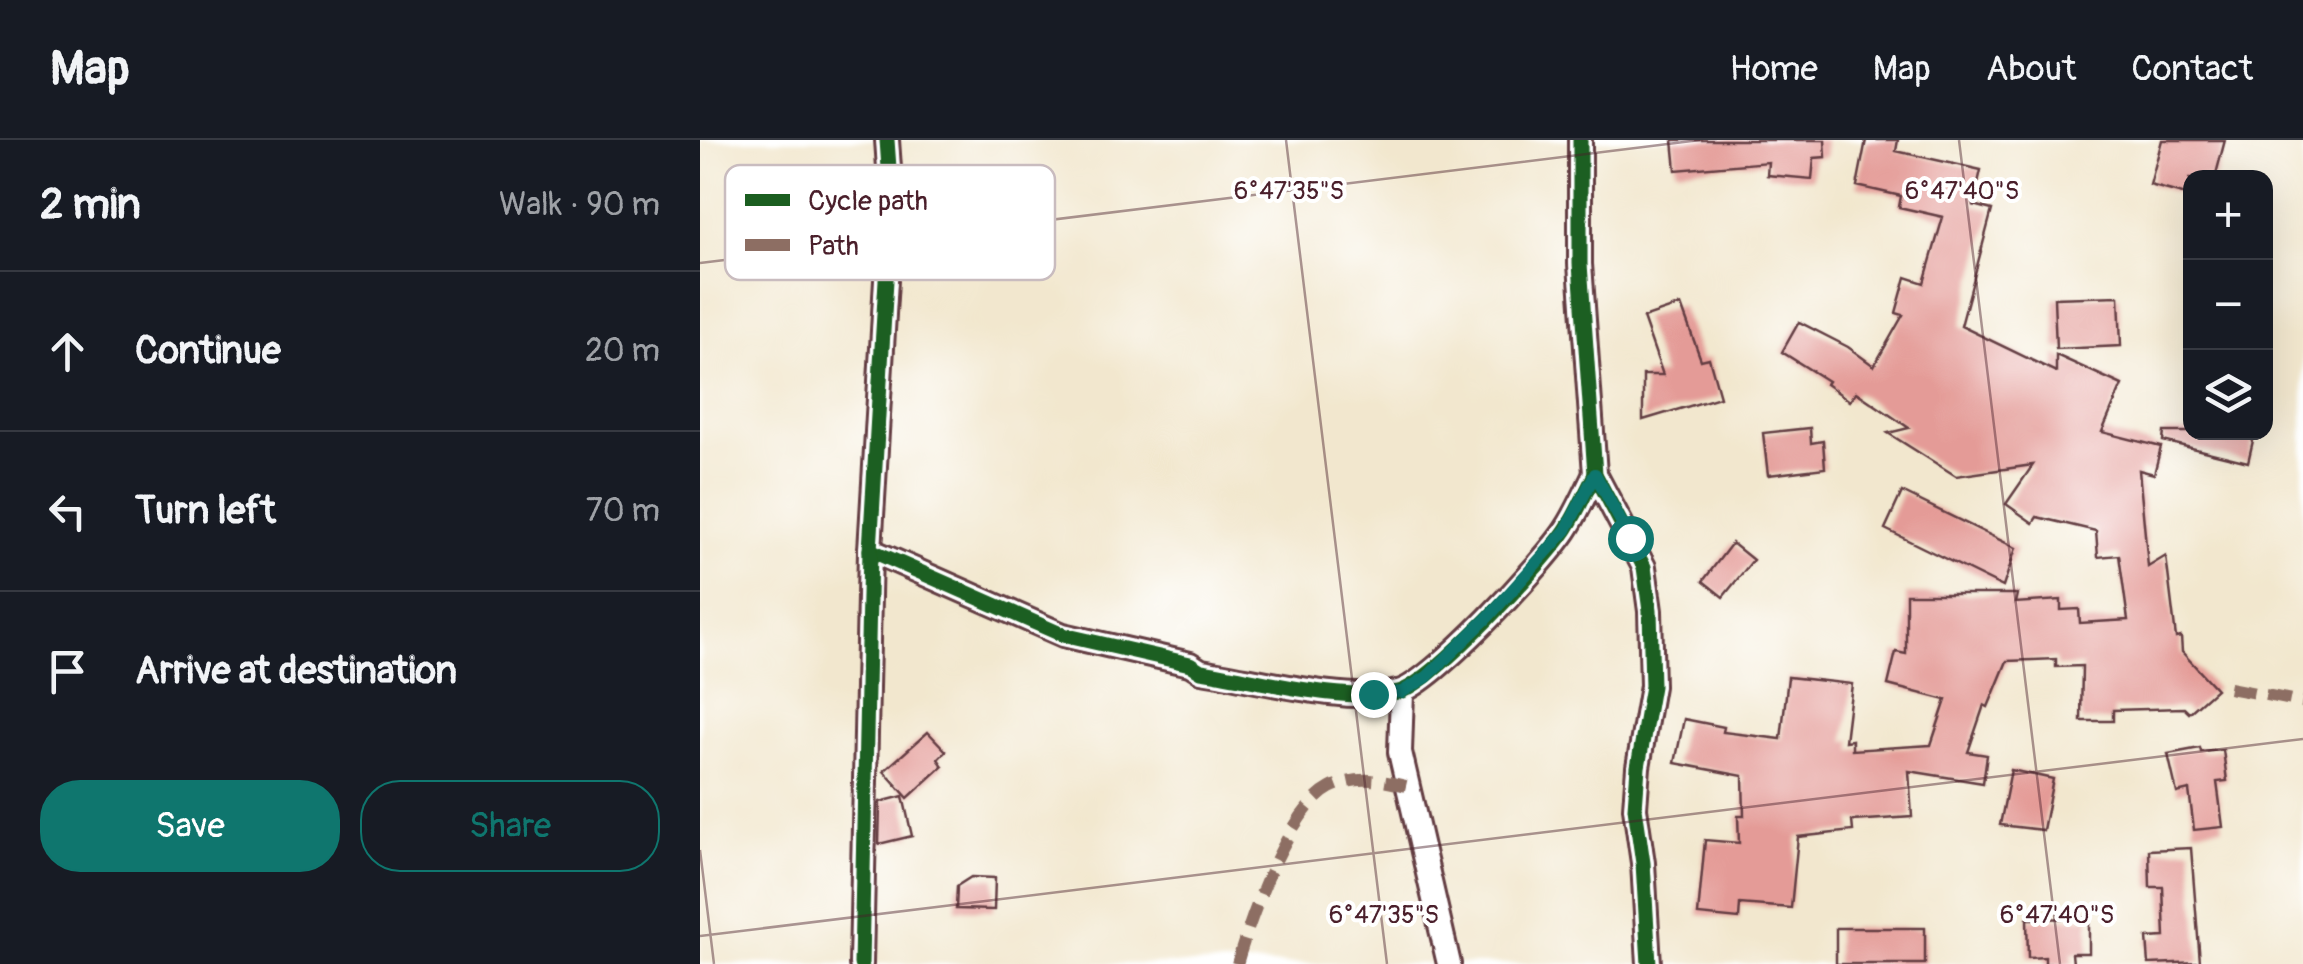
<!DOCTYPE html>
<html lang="en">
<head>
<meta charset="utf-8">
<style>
	body { margin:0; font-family:Pangolin,sans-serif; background:#20242c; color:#f1f3f6 }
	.controls { position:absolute; right:30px; top:30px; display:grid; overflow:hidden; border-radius:20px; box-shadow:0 10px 40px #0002 }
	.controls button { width:90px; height:90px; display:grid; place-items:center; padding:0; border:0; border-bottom:2px solid #363941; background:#171b24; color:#f1f3f6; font:50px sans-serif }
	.stop { position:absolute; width:30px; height:30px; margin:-22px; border:8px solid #0f766e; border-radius:50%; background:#fff }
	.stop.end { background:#0f766e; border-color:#fff; box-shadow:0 2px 10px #0008 }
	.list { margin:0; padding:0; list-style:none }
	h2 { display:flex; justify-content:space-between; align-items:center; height:130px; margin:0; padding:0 40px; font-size:42px }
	h2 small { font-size:32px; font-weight:400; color:#9ea1a6 }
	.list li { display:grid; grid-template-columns:65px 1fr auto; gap:30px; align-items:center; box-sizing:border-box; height:160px; padding:0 40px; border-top:2px solid #363941 }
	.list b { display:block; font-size:38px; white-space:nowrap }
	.list em { font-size:32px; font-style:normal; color:#9ea1a6 }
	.actions { display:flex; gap:20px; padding:30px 40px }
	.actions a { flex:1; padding:22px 0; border:2px solid #0f766e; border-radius:40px; text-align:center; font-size:35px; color:#0f766e }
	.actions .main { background:#0f766e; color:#fff }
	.icon { flex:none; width:55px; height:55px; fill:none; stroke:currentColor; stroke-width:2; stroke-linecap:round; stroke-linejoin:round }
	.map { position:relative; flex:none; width:1603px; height:824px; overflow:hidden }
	header { display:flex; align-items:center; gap:60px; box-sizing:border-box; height:140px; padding:0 50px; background:#171b24; border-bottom:2px solid #363941 }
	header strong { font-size:48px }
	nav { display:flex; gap:55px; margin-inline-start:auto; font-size:35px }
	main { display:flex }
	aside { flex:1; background:#171b24 }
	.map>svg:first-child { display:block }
</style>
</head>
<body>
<header>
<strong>Map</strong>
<nav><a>Home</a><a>Map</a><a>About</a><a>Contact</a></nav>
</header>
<main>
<aside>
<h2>2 min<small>Walk · 90 m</small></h2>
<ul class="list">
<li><svg class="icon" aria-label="ahead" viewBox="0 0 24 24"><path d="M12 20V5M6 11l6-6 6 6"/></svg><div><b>Continue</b></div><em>20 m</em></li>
<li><svg class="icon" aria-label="left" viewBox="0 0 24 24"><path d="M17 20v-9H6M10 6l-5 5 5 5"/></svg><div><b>Turn left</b></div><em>70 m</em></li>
<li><svg class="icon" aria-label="arrive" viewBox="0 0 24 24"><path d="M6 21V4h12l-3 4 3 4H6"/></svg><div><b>Arrive at destination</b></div></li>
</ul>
<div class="actions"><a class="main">Save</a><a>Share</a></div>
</aside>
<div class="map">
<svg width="1603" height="824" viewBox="0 0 1603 824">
	<rect width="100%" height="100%" fill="#fff"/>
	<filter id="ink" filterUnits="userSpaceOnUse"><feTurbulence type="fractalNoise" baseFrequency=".01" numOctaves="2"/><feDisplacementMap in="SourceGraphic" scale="20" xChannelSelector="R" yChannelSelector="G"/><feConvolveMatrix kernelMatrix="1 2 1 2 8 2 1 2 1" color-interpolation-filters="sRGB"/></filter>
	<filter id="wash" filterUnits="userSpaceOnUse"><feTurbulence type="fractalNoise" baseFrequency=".0048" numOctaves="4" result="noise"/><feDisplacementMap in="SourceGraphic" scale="40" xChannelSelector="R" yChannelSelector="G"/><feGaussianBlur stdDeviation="2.25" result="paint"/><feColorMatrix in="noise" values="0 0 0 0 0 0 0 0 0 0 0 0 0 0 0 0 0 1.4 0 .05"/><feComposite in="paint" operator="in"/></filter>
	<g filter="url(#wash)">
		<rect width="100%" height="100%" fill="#f2e7ce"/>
		<g id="blocks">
			<!-- building -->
			<g fill="#e49b97">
				<path d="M973 0H1125L1126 17 1114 18 1112 39 1067 35 1068 22 976 30Z"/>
				<path d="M1166 0H1198L1196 11 1281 30 1273 65 1292 70 1261 186 1356 232V215L1422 245 1402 292 1461 307 1454 334 1439 330 1448 427 1466 416 1476 498 1481 497 1482 512 1516 549 1489 573 1484 568 1413 570V581H1381L1382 526 1356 527V519L1307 521 1288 567 1284 565 1268 612 1287 615 1283 643 1209 631 1212 677 1152 681 1153 691 1098 697 1091 768 1040 764 1039 779 998 775 1005 700 1039 703 1038 676H1044L1043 636 975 623 984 579 1024 587 1023 592 1081 599 1088 537 1152 544 1145 601 1152 600V610L1231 605 1246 560 1188 545 1196 512 1206 514V454H1317L1315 463 1361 460V470L1379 469 1380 483 1428 480 1419 415 1398 417 1396 391 1337 377 1333 383 1306 364 1333 325 1256 336 1188 293 1209 288 1156 252 1150 261 1126 244 1128 241 1082 212 1099 182 1148 207 1174 226 1203 175 1196 173 1206 137 1224 143 1243 77 1199 67 1201 56 1157 46Z"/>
				<path d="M1462 0H1525L1515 38H1490V56L1450 45Z"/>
				<path d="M1419 156 1421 206 1356 209 1354 158Z"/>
				<path d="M981 165 1001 220 1009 218 1020 257 943 280V235H963L943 178Z"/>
				<path d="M1110 288 1111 303 1123 301 1125 328 1068 335 1063 293Z"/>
				<path d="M1464 292H1555L1548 322 1463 301Z"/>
				<path d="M1202 352 1316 408 1303 447 1185 389Z"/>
				<path d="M1032 403 1053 420 1023 457 1003 441Z"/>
				<path d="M228 592 246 611 238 619 243 626 208 658 184 631Z"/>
				<path d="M1500 608 1501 612 1523 610 1527 641 1517 642 1523 687 1494 690 1489 650 1477 653 1468 614Z"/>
				<path d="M1311 630 1353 639 1343 690 1300 685Z"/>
				<path d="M203 656 212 696 179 704 180 662Z"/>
				<path d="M1491 708 1500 822 1449 824 1447 798 1465 797 1463 747H1450L1449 710Z"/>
				<path d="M271 737 295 738 294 770 256 769 257 746Z"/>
				<path d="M1389 778V813H1372L1373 824H1345V817L1328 818 1327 779Z"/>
				<rect x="1136" y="788" width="89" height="36"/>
			</g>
		</g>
	</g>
	<g filter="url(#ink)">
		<use href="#blocks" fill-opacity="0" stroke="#633d43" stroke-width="2.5"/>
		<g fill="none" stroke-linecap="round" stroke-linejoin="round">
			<defs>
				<g id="street">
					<path d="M880 0V124L895 334 944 427 950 471 952 546 938 627 935 668 943 723 949 824"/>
					<path d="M170 410 363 495 490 524 501 531C555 539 647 564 698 552 731 545 847 420 867 388 878 371 886 352 895 334"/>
					<path d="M702 552 700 612 749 824"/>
					<path d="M161 824 170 410 191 56 187 0"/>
				</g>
			</defs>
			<!-- street casing -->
			<use href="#street" stroke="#633d43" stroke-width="28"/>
			<!-- street -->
			<use href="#street" stroke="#fff" stroke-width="22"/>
			<!-- quiet -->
			<g stroke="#8d6e63" stroke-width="12" stroke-dasharray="25 12" stroke-linecap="butt">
				<path d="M1529 548 1603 562"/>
				<path d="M537 824C550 779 588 670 630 648 656 635 680 640 706 646"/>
			</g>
			<defs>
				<g id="cycleway">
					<path d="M880 0V124L895 334 944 427 950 471 952 546 938 627 935 668 943 723 949 824"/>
					<path d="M170 410 363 495 490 524 501 531C555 539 647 564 698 552 731 545 847 420 867 388 878 371 886 352 895 334"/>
					<path d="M161 824 170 410 191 56 187 0"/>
				</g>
			</defs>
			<!-- cycleway casing -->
			<use href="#cycleway" stroke="#fff" stroke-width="21"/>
			<!-- cycleway -->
			<use href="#cycleway" stroke="#1b5e20" stroke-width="15"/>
		</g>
	</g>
	<g fill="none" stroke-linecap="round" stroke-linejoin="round" filter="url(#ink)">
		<!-- route -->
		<path stroke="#0f766e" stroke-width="12" d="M673 554 702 552 727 537 789 476 866 390 895 334 930 398"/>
	</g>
	<!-- ticks -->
	<path fill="none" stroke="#4a1f2b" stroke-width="2.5" stroke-opacity="0.45" d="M586 0 687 824M1259 0 1360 824M0 123 1000 0M0 710 14 824M0 796 1603 599"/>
	<!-- legend -->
	<rect x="25" y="25" width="330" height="115" rx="15" fill="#fff" stroke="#c9bcbf" stroke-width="2.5"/>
	<rect x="45" y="54" width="45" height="12" fill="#1b5e20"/>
	<rect x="45" y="99" width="45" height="12" fill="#8d6e63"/>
	<g font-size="28" fill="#4a1f2b">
		<text x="108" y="70">Cycle path</text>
		<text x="108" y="115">Path</text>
	</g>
	<g font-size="25" text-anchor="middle" fill="#4a1f2b" stroke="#fff" stroke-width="8" stroke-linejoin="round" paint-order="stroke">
		<text x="589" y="59">6°47'35"S</text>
		<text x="1262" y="59">6°47'40"S</text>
		<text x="684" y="783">6°47'35"S</text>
		<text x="1357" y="783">6°47'40"S</text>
	</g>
</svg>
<div class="controls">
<button>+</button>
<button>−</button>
<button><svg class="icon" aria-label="layers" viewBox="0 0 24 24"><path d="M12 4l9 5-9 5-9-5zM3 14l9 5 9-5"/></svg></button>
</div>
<div class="stop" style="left:930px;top:398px"></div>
<div class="stop end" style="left:673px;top:554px"></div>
</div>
</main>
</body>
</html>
